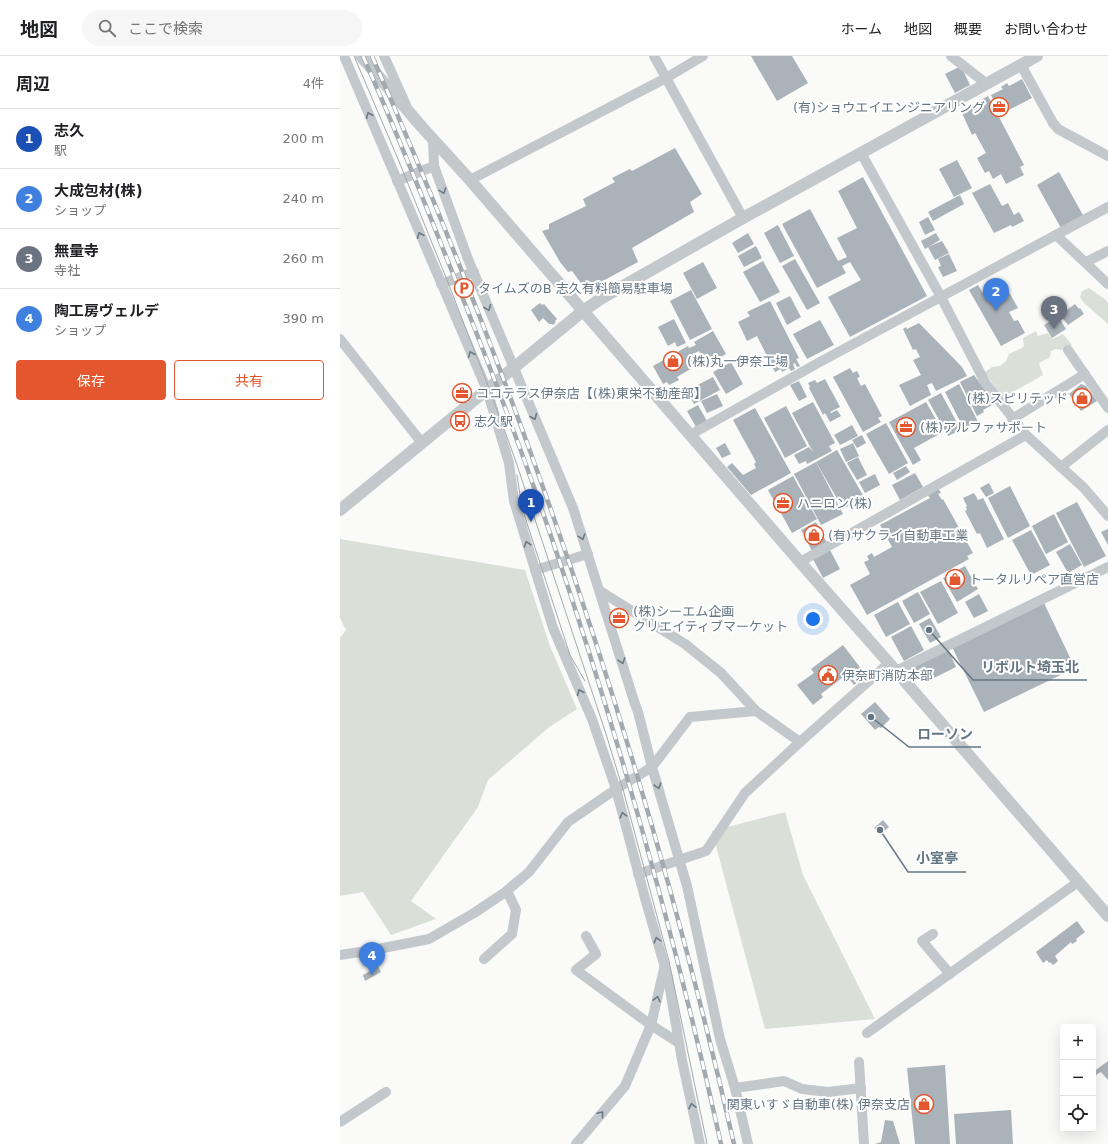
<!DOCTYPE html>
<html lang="ja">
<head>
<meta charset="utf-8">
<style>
	body { margin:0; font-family:"DejaVu Sans","Noto Sans JP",sans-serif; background:#f6f6f6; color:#202124 }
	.controls { position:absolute; right:12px; bottom:12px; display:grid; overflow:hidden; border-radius:4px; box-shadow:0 4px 16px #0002 }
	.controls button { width:36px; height:36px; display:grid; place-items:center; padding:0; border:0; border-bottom:1px solid #e0e0e0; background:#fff; color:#202124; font:20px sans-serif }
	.you { position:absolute; left:473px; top:563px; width:14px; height:14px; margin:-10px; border:3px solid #fff; border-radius:50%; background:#1a73e8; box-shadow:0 0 0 6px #1a73e833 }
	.badge { display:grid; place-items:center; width:26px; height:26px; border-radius:50%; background:#e4572e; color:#fff; font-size:13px; font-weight:700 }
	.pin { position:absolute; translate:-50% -33px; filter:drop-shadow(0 1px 2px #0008) }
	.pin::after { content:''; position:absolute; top:21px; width:14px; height:12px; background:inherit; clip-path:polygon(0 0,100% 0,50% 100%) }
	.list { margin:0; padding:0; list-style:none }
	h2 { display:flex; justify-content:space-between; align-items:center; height:52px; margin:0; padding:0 16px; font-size:17px }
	h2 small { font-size:13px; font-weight:400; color:#757577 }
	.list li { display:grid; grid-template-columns:26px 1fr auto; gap:12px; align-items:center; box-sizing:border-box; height:60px; padding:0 16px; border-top:1px solid #e0e0e0 }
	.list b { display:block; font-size:15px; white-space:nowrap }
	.list p { margin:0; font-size:13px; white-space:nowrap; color:#757577 }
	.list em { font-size:13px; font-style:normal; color:#757577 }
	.actions { display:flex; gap:8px; padding:12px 16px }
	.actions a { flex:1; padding:9px 0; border:1px solid #e4572e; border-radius:4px; text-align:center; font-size:14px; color:#e4572e }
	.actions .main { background:#e4572e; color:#fff }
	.icon { flex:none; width:22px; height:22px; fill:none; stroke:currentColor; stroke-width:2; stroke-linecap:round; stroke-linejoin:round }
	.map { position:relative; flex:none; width:768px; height:1088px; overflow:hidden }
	header { display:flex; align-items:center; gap:24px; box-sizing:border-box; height:56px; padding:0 20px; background:#fff; border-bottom:1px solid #e0e0e0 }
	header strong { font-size:19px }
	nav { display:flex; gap:22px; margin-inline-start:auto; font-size:14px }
	.search { width:280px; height:36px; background:#f6f6f6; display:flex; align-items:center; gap:10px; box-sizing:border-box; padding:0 14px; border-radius:22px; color:#757577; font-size:15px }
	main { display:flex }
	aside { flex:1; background:#fff }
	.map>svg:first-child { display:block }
</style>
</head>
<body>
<header>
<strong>地図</strong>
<div class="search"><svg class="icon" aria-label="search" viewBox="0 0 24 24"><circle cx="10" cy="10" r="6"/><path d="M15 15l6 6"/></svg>ここで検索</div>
<nav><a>ホーム</a><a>地図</a><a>概要</a><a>お問い合わせ</a></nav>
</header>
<main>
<aside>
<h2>周辺<small>4件</small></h2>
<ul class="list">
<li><span class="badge" style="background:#1a4fb4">1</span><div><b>志久</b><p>駅</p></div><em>200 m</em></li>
<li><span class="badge" style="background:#3f7fe0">2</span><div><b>大成包材(株)</b><p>ショップ</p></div><em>240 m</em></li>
<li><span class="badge" style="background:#6b7280">3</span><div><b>無量寺</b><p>寺社</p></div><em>260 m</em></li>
<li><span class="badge" style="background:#3f7fe0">4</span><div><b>陶工房ヴェルデ</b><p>ショップ</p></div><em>390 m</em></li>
</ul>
<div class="actions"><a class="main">保存</a><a>共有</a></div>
</aside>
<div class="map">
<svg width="768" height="1088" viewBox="0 0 768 1088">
	<rect width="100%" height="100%" fill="#fafaf8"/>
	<!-- green -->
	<g fill="#dadfd7">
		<path d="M749 232 766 244 768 247V268L744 247 740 241 742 235Z"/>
		<path d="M696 275 698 280 708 277 712 283 723 278 732 289 721 294 716 293 711 295 710 301 699 307 703 319 662 342 645 316 652 311 660 310 666 305 669 298 684 291 683 282Z"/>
		<path d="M0 483 185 514 210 590 237 653 208 672 148 724 138 751 71 845 96 863 51 879 23 836 0 840V582L6 574 0 562Z"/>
		<path d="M445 756 463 819 535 963 425 973 372 775Z"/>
	</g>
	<!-- building -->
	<g fill="#aab3b9">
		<path d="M411 0H452L468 27 437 45Z"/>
		<path d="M621 10 630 29 615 37 605 18Z"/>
		<path d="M682 23 692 42 661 58 651 39 663 33 661 31 667 27 669 30Z"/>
		<path d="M648 40 684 109 680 111 684 119 666 128 661 118 653 123 649 115 645 117 637 102 646 97 635 77 632 79 622 57 634 51 632 49Z"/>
		<path d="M335 92 362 138 350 146 354 156 292 192 298 206 246 234 232 215 228 216 220 206 202 175 209 173V168L246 150 243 143 275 126 272 122 290 113 292 115Z"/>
		<path d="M617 104 632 132 614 141 599 113Z"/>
		<path d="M719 116 744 161 722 174 697 129Z"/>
		<path d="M523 121 587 240 510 281 488 241 521 224 510 206 502 210 506 217 477 232 442 168 470 153 498 205 507 201 497 182 517 172 498 135Z"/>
		<path d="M650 128 662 150 668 147 674 159 679 156 684 165 672 171 671 169 654 177 632 137Z"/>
		<path d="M620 139 624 148 593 165 588 156Z"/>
		<path d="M588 161 595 174 585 179 579 166Z"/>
		<path d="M438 169 454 200 440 207 424 177Z"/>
		<path d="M408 177 414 188 398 197 392 187Z"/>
		<path d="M596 177 600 184 585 193 581 185Z"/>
		<path d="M602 185 609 197 595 204 588 191Z"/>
		<path d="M416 190 422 202 404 211 398 200Z"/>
		<path d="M609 198 617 215 603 221 598 211 601 210 598 203Z"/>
		<path d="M455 203 480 247 467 254 442 210Z"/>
		<path d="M423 205 440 236 420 246 403 216Z"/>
		<path d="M363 206 377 232 357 243 343 217Z"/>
		<path d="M638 229 643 237 659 238 657 235 666 231 678 252 669 256 674 265 678 264 685 277 661 290 629 234Z"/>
		<path d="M351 234 372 273 350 284 330 245Z"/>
		<path d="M450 240 461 261 447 269 436 247Z"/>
		<path d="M430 245 459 302 456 303 460 310 457 311 455 307 453 308 455 313 451 315 449 312 442 316 441 313 435 316 417 280 407 285 398 266 410 260 407 256Z"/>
		<path d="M200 247 202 249 204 248 217 263 215 265 216 266 213 269 212 268H209L203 262 199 266 191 254Z"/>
		<path d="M735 248 739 253 740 252 744 258 728 269 720 259Z"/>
		<path d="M718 260 726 273 712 282 704 269Z"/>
		<path d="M334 263 346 287 337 291 335 286 328 290 318 271Z"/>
		<path d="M480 264 494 289 467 303 453 278Z"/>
		<path d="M579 267 622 311 627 320 596 335 592 327 587 329 591 339 570 350 559 329 581 319 573 304 580 301 576 293 573 294 563 273 566 271 567 273Z"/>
		<path d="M373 275 386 298 367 309 359 295 353 298 359 308 337 321 339 324 329 329 327 326 323 328 313 310 348 290 349 292 356 289 354 286Z"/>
		<path d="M391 306 403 328 386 338 373 316Z"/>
		<path d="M510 312 513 317 517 315 520 321 517 322 521 330 525 328 542 360 538 362 541 366 523 376 493 321Z"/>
		<path d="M634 319 646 335 654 348 643 354 644 356 637 360 620 326Z"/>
		<path d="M373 321 380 334 354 348 346 335Z"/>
		<path d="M485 323 500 351 490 356 491 357 497 354 501 360 490 366 485 357 483 359 469 332 470 331 468 327 475 324 477 327Z"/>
		<path d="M459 325 467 341 459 345 450 329Z"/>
		<path d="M619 328 638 366 624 373 605 336Z"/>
		<path d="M741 328 746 330 757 345 741 355 729 338Z"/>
		<path d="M124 330 129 336 120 343 116 336Z"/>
		<path d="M601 337 621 374 608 380 588 344Z"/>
		<path d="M377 338 383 350 367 357 361 345Z"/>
		<path d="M473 346 495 387 489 390 492 395 467 408 466 405 459 408 454 399 469 391 473 396 452 357Z"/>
		<path d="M586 346 603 376 574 392 581 404 573 409 549 366Z"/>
		<path d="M358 349 367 365 356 371 347 355Z"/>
		<path d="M446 350 467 390 445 402 424 362Z"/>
		<path d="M415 352 451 417 411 439 387 411 392 407 403 419 416 412 414 408 416 406 393 364Z"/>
		<path d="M546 367 568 407 549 418 526 378Z"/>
		<path d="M512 369 518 380 500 389 494 379Z"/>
		<path d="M522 379 526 387 517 392 512 384Z"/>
		<path d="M385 387 391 398 382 402 376 392Z"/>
		<path d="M513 387 519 400 506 406 500 393Z"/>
		<path d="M497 394 524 441 503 453 476 406Z"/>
		<path d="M518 401 527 419 517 424 507 407Z"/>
		<path d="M476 406 503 458 481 469 454 418Z"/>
		<path d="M566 410 570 416 557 424 553 417Z"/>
		<path d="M575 417 583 431 560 444 552 429Z"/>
		<path d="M535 418 540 429 525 437 519 426Z"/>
		<path d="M453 420 477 463 452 477 428 434Z"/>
		<path d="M649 427 654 437 646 441 640 432Z"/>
		<path d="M670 430 690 470 668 482 648 442Z"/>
		<path d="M598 432 601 437 598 438 602 444 603 443 633 497 627 500 629 503 527 559 510 529 530 518 524 506 529 504 527 500 532 497 534 501 552 491 540 469 590 442 587 438Z"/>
		<path d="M634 437 638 444 643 442 664 483 647 492 640 477 637 478 625 455 627 454 626 451 627 450 623 442Z"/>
		<path d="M737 446 766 500 744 511 716 457Z"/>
		<path d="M714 458 728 486 706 498 692 470Z"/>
		<path d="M476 466 487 487 472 495 461 474Z"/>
		<path d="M768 473V489L761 476Z"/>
		<path d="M691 474 710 509 691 519 672 484Z"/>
		<path d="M730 488 742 509 728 517 716 496Z"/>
		<path d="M490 494 500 513 483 522 473 503Z"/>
		<path d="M625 510 638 533 617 546 603 522Z"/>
		<path d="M601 525 618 557 598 568 580 536Z"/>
		<path d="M578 536 590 558 574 567 562 545Z"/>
		<path d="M639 538 648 555 634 562 625 546Z"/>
		<path d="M558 546 570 568 546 581 534 559Z"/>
		<path d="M704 547 735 612 644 656 612 591Z"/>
		<path d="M279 553 286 558 277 569 272 565Z"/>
		<path d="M590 562 601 581 590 587 579 568Z"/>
		<path d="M571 570 584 594 564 605 551 581Z"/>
		<path d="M503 589 526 619 514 629 506 619 481 638 483 641 473 649 457 629 474 617 471 613Z"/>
		<path d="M608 593 616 611 594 622 590 614 577 620 573 610Z"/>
		<path d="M535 646 550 663 541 672 539 671 535 674 521 658Z"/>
		<path d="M543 764 549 771 540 779 534 772Z"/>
		<path d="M737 865 745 876 736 883 737 885 732 888 731 886 715 900 718 905 713 909 710 906 709 907 707 904 703 907 696 896Z"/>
		<path d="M38 910 41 916 25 925 23 919Z"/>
		<path d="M768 1005V1024L761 1016 753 1021V1016Z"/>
		<path d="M605 1009 610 1088H575L567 1012Z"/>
		<path d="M671 1054 673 1088H616L614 1058Z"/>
		<path d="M545 1064 553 1065 560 1088H535L541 1086Z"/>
	</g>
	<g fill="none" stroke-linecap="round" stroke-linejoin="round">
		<!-- minor -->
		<g stroke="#c3c8cc" stroke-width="10">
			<path d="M4 0 147 334 169 407 174 445 213 572 252 663 276 733 305 842 328 922 342 1004 360 1088"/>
			<path d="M44 0 66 49"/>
			<path d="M314 0 403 162"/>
			<path d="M611 0 647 28"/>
			<path d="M681 9 713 67 718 73 768 100"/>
			<path d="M93 83 94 110 128 203 233 452 294 645 298 656 312 711 347 830 380 983 395 1032 408 1088"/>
			<path d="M521 97 601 241 646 328 686 379 744 432 768 460"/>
			<path d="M130 124 326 22 363 0"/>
			<path d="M57 125 94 110"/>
			<path d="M716 179 768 228"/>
			<path d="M746 206 768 195"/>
			<path d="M101 228 134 216"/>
			<path d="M0 283 82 387"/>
			<path d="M728 294 768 352"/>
			<path d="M672 363 745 318"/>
			<path d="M350 379 478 307 768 151"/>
			<path d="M721 411 768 374"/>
			<path d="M460 506 686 379"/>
			<path d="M195 514 248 498"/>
			<path d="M260 535 345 588 381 617 416 655"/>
			<path d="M556 615 768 511"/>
			<path d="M298 818 366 795 405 737 460 686 549 607"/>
			<path d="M593 878 582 885 610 918"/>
			<path d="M246 880 256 898 236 914 311 969 339 987"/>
			<path d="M0 899 33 894 89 883 134 857 164 837 189 816 228 766 276 733 312 711 350 661 416 655 460 686"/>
			<path d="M144 903 172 878 176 854 167 835"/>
			<path d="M527 977 738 826"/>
			<path d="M519 1006 524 1088"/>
			<path d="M395 1032 444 1025 462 1033 488 1036 521 1032"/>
			<path d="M0 1066 46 1036"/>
			<path d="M236 1088 285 1030 311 969 324 913"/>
		</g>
		<!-- tertiary -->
		<g stroke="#c3c8cc" stroke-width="12">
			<path d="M21 0 81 70 130 124 460 506 556 615 768 860"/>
			<path d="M0 454 243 255 262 242 403 162 697 0"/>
		</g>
		<!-- tram -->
		<g stroke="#a2aab0" stroke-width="1">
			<path d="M14 0 58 103 107 224 152 340 175 403 266 678 284 737 329 905 367 1088"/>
			<path d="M177 419 182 452 230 599 245 625"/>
		</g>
		<defs>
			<g id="rail">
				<path d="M23 0C54 70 83 142 111 213 147 302 181 392 212 483 279 681 336 884 381 1088"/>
				<path d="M32 0C186 351 309 714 394 1088"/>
			</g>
		</defs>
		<!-- rail casing -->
		<use href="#rail" stroke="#a2aab0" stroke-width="4.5"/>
		<!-- rail -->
		<use href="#rail" stroke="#fff" stroke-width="3" stroke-dasharray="9" stroke-linecap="butt"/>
	</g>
	<!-- one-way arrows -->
	<defs><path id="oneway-chevron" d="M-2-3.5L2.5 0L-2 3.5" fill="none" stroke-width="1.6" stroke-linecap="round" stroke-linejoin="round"/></defs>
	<g stroke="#6a7a87">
		<use href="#oneway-chevron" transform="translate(29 59) rotate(-113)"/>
		<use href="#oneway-chevron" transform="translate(103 135) rotate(70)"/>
		<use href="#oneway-chevron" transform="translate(80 179) rotate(-113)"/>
		<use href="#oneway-chevron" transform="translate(148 252) rotate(68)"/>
		<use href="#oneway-chevron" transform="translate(131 298) rotate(-113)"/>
		<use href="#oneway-chevron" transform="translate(194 361) rotate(67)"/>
		<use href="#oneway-chevron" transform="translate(242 481) rotate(72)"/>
		<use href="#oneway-chevron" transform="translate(187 488) rotate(-107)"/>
		<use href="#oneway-chevron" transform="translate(282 605) rotate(72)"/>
		<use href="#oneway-chevron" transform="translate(240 636) rotate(-113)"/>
		<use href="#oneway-chevron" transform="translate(318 730) rotate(73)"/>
		<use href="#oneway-chevron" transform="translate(283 759) rotate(-105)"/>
		<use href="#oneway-chevron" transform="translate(317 884) rotate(-106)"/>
		<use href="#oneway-chevron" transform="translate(317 943) rotate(-77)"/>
		<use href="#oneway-chevron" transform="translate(352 1050) rotate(-102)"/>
		<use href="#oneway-chevron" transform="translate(261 1058) rotate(-50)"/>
	</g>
	<!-- icons -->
	<defs>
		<symbol id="office-ring" viewBox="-11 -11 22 22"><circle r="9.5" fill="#fff" stroke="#e4572e" stroke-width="1.5"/><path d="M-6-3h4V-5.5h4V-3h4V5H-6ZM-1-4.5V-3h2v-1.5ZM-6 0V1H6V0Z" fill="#e4572e"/></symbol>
		<symbol id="parking-ring" viewBox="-11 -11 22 22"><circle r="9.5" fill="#fff" stroke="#e4572e" stroke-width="1.5"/><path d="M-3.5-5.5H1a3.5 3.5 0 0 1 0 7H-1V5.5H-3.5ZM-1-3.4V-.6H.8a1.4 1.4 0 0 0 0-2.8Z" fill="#e4572e"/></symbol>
		<symbol id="shop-ring" viewBox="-11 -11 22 22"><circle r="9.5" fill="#fff" stroke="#e4572e" stroke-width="1.5"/><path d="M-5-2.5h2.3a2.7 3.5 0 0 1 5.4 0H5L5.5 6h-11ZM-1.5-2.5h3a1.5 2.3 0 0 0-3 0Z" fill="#e4572e"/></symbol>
		<symbol id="bus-ring" viewBox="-11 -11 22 22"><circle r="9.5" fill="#fff" stroke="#e4572e" stroke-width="1.5"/><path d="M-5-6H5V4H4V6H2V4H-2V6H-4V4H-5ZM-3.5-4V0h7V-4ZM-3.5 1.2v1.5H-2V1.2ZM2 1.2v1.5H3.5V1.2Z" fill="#e4572e"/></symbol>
		<symbol id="civic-ring" viewBox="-11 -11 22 22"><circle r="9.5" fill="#fff" stroke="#e4572e" stroke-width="1.5"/><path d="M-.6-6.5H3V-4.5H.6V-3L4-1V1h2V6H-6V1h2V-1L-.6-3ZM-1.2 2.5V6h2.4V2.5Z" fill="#e4572e"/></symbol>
	</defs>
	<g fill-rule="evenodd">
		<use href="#office-ring" x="648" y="40" width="22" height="22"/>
		<use href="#parking-ring" x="113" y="221" width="22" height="22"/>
		<use href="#shop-ring" x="322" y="294" width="22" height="22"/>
		<use href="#office-ring" x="111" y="326" width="22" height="22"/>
		<use href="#shop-ring" x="731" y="331" width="22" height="22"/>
		<use href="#bus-ring" x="109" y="354" width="22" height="22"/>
		<use href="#office-ring" x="555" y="360" width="22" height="22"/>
		<use href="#office-ring" x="432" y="436" width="22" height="22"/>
		<use href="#shop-ring" x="463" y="468" width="22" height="22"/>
		<use href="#shop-ring" x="604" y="512" width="22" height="22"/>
		<use href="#office-ring" x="268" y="551" width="22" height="22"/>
		<use href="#civic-ring" x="477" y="608" width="22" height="22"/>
		<use href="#shop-ring" x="573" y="1037" width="22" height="22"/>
	</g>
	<g text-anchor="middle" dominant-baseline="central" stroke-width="4" stroke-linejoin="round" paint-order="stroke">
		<!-- poi labels -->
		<g font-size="13" fill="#657683" stroke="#fff" text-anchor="start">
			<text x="645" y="51" text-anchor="end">(有)ショウエイエンジニアリング</text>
			<text x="138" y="232">タイムズのB 志久有料簡易駐車場</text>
			<text x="347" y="305">(株)丸一伊奈工場</text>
			<text x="136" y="337">ココテラス伊奈店【(株)東栄不動産部】</text>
			<text x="728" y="342" text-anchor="end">(株)スピリテッド</text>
			<text x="134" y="365">志久駅</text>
			<text x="580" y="371">(株)アルファサポート</text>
			<text x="457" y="447">ハニロン(株)</text>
			<text x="488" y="479">(有)サクライ自動車工業</text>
			<text x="629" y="523">トータルリペア直営店</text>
			<text x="293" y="555">(株)シーエム企画<tspan x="293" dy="15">クリエイティブマーケット</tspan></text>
			<text x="502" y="619">伊奈町消防本部</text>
			<text x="570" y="1048" text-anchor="end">関東いすゞ自動車(株) 伊奈支店</text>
		</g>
	</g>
	<!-- callouts -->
	<path fill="none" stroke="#657683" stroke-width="1.5" d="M589 574L633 624H747M531 661L569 691H641M540 774L568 816H626"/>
	<g fill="#657683" stroke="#fff" stroke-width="1.5">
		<circle cx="589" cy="574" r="4"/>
		<circle cx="531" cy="661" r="4"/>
		<circle cx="540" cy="774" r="4"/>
	</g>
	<g font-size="14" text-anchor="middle" font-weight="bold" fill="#657683" stroke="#fff" stroke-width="4" stroke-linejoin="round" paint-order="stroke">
		<text x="690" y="616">リボルト埼玉北</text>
		<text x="605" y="683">ローソン</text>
		<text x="597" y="807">小室亭</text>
	</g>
</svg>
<div class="controls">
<button>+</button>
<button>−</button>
<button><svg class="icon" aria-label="locate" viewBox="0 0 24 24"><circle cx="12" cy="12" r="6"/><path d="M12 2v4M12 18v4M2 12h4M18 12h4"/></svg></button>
</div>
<div class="you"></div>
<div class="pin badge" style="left:191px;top:466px;background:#1a4fb4">1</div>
<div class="pin badge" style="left:656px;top:255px;background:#3f7fe0">2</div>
<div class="pin badge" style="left:714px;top:273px;background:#6b7280">3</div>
<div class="pin badge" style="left:32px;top:919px;background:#3f7fe0">4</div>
</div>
</main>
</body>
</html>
